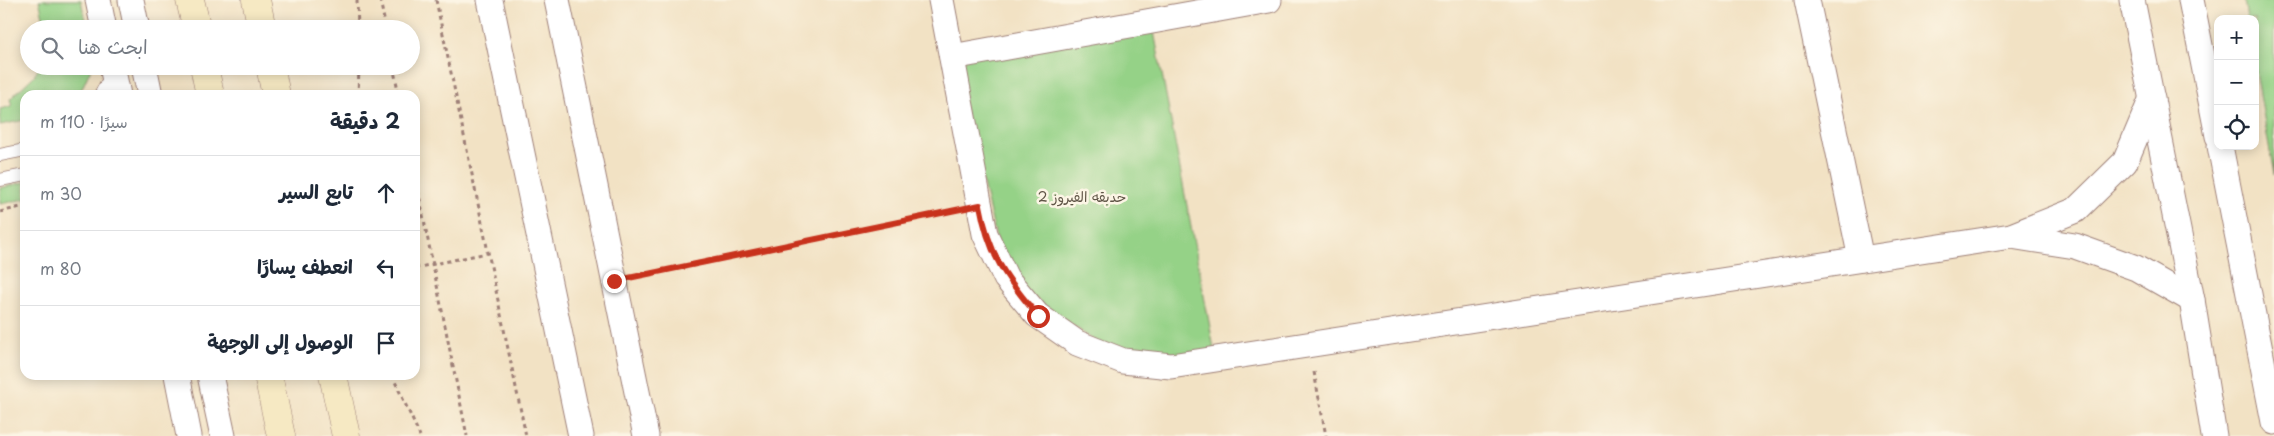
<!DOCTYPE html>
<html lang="ar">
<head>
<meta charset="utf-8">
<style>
	body { margin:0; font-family:"Playpen Sans","Playpen Sans Arabic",sans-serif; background:#f6f6f7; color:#1f2937; direction:rtl }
	.controls { position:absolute; right:15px; top:15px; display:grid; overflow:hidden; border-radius:10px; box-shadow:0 2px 12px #0003 }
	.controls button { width:45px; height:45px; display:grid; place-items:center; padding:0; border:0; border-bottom:1px solid #e0e1e3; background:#fff; color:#1f2937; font:25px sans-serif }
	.stop { position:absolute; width:15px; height:15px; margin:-11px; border:4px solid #c8321e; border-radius:50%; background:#fff }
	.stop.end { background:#c8321e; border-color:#fff; box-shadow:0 1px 5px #0008 }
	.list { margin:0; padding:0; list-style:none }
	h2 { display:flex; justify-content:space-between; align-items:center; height:65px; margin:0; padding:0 20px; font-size:21px }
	h2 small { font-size:16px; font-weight:400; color:#747a83 }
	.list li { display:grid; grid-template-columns:32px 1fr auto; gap:15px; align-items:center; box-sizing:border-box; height:75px; padding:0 20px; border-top:1px solid #e0e1e3 }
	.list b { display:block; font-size:19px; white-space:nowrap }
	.list em { font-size:16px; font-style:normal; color:#747a83 }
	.icon { flex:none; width:28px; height:28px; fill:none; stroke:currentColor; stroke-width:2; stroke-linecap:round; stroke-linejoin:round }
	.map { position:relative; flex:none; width:2274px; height:436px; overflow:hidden; direction:ltr }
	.search { position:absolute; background:#fff; box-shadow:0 2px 12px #0003; left:20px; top:20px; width:400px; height:55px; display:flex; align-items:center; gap:12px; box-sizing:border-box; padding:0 18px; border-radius:28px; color:#747a83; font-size:19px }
	.panel { position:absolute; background:#fff; box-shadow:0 2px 12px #0003; left:20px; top:90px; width:400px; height:290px; border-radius:15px; direction:rtl }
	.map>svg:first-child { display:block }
</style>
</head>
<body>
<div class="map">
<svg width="2274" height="436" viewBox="0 0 2274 436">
	<rect width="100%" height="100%" fill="#fcf5e5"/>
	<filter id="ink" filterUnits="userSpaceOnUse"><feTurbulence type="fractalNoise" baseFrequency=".02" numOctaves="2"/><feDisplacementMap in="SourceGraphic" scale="10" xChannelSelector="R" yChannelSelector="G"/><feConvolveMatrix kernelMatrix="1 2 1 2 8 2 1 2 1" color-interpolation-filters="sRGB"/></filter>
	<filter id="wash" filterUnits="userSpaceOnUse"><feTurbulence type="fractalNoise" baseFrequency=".0096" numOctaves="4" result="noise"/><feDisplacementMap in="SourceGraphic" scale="20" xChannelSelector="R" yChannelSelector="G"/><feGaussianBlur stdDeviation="1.12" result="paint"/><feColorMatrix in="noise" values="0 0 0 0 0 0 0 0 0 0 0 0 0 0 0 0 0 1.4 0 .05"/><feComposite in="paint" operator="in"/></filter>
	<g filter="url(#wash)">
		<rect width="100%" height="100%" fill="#f2e2c4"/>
		<!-- green -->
		<g fill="#95d287" stroke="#707859">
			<path d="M39 0H81L87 29H46Z"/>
			<path d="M2244 0H2274V175L2255 67V19H2247Z"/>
			<path d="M1152 21 1216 359 1123 361 1006 278 952 57Z"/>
			<path d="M40 66H92L79 95H25V120L0 125V109L12 106 10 99 34 76Z"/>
			<path d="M25 182V199L0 204V188Z"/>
		</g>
	</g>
	<g filter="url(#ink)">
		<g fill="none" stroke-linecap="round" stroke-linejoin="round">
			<defs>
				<g id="lane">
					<path d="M100 95 112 74"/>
					<path d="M0 155 25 150"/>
					<path d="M0 180 25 175"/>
				</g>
				<g id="street">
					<path d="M98 0 104 29"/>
					<path d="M131 0 137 29"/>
					<path d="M490 0 581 436"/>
					<path d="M557 0 646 436"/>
					<path d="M941 0 985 234 1006 278 1037 315 1077 343 1123 361 1171 366 2011 236 2076 210 2125 162 2152 98"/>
					<path d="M1807 0 1861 259"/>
					<path d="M2132 0 2192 300 2214 436"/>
					<path d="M2191 0 2218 136"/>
					<path d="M952 57 1269 0"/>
					<path d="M112 66 118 95"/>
					<path d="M144 66 150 95"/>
					<path d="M2220 146 2274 422"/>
					<path d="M2011 236 2075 246 2136 268 2192 300"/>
					<path d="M177 375 189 436"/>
					<path d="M210 375 223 436"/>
				</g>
				<g id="secondary">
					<path d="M190 0 197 29"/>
					<path d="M256 0 262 29"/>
					<path d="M204 66 210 95"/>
					<path d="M270 66 276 95"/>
					<path d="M268 375 281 436"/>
					<path d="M333 375 346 436"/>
				</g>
			</defs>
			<!-- lane casing -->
			<use href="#lane" stroke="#9e8078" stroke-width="14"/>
			<!-- street casing -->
			<use href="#street" stroke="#9e8078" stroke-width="27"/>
			<!-- secondary casing -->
			<use href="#secondary" stroke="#9e8078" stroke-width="29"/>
			<!-- path -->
			<g stroke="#9e8078" stroke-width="3" stroke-dasharray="4 4" stroke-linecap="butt">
				<path d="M357 0 358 29"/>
				<path d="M380 0 386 29"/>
				<path d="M436 0 526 436"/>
				<path d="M393 66 399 95"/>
				<path d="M358 95 359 66"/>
				<path d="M415 175 467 436"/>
				<path d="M0 212 25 206"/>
				<path d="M415 268 487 253"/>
				<path d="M643 275 952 211"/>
				<path d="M1314 372 1326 436"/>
				<path d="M392 375 420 436"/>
			</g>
			<!-- lane -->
			<use href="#lane" stroke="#fff" stroke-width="12"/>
			<!-- street -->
			<use href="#street" stroke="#fff" stroke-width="25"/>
			<!-- secondary -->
			<use href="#secondary" stroke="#f6e9c3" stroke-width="28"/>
		</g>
	</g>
	<g fill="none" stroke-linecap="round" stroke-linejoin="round" filter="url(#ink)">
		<!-- route -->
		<path stroke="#c8321e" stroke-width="6" d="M614 281 980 205C989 255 1005 277 1038 316"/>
	</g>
	<g text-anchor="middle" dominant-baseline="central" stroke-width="5" stroke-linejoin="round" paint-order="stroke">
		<!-- park labels -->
		<g font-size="14" fill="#605547" stroke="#fcf5e5">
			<text x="1082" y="196">حدبقه الفيروز 2</text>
		</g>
	</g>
</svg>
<div class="controls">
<button>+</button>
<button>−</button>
<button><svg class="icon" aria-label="locate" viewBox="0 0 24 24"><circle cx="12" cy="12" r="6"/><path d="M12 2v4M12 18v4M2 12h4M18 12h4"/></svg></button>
</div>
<div class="stop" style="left:1038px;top:316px"></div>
<div class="stop end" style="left:614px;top:281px"></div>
<div class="search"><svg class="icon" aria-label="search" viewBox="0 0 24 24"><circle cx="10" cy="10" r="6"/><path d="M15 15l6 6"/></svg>ابحث هنا</div>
<section class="panel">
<h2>2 دقيقة<small>سيرًا · 110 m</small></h2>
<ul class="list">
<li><svg class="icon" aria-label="ahead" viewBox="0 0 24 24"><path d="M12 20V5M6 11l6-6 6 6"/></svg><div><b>تابع السير</b></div><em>30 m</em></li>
<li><svg class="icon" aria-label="left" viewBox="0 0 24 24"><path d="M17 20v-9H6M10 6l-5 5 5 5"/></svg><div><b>انعطف يسارًا</b></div><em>80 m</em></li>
<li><svg class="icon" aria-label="arrive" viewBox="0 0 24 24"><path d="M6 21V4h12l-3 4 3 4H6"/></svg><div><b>الوصول إلى الوجهة</b></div></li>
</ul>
</section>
</div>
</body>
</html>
